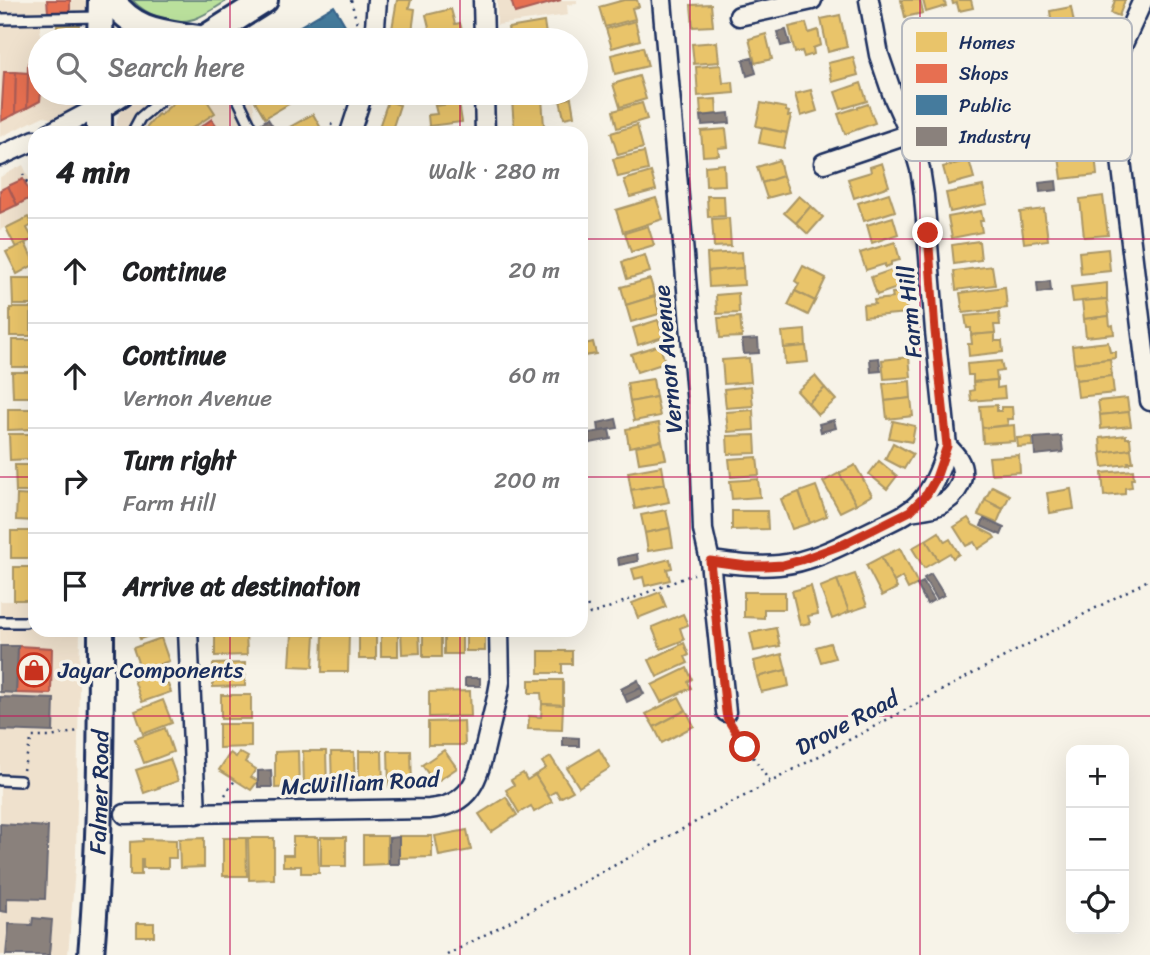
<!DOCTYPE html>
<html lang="en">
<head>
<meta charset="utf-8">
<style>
	body { margin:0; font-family:Sriracha,sans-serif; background:#f6f6f6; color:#202124 }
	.controls { position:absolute; right:21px; bottom:21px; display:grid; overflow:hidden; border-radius:14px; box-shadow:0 7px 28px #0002 }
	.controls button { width:63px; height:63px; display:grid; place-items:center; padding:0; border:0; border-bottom:2px solid #e0e0e0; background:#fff; color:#202124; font:35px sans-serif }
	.stop { position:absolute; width:21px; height:21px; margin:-16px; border:5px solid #c8321e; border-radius:50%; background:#fff }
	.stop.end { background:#c8321e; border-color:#fff; box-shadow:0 2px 7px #0008 }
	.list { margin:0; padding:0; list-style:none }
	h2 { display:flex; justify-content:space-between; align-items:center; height:91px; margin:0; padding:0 28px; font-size:30px }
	h2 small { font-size:23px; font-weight:400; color:#757577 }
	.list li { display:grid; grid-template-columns:46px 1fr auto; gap:21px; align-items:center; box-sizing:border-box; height:105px; padding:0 28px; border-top:2px solid #e0e0e0 }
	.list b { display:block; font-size:26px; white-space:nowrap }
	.list p { margin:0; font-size:23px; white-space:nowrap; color:#757577 }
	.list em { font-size:23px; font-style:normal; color:#757577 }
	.icon { flex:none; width:38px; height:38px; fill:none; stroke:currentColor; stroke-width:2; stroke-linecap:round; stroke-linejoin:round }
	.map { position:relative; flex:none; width:1150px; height:955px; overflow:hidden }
	.search { position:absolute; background:#fff; box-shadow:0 7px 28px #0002; left:28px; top:28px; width:560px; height:77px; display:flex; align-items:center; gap:18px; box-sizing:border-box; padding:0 24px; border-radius:38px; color:#757577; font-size:26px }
	.panel { position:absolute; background:#fff; box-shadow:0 7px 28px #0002; left:28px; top:126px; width:560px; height:511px; border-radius:21px }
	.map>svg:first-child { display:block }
</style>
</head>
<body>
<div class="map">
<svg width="1150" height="955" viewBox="0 0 1150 955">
	<rect width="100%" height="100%" fill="#f7f3e8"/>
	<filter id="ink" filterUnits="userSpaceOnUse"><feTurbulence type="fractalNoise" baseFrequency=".0143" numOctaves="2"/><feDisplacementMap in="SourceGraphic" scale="14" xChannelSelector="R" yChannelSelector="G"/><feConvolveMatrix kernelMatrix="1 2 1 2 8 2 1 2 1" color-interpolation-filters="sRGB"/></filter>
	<g filter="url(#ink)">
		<!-- built -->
		<g fill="#efe1cd">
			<path d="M0 0H92V21L40 22V93H91V95L84 103 53 120 44 116 0 137Z"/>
			<path d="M497 0H577V4L567 5 568 15 497 25Z"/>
			<path d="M150 93H252L257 133H116L117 119 121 110Z"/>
			<path d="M23 165 35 191V213L0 230V177Z"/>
			<path d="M0 601H35V630H80L76 856 68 955H0Z"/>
		</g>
		<!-- green -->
		<path fill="#bae09c" stroke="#6a887d" stroke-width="2" d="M132 0H228C217 7 206 15 194 19 172 26 147 16 132 0Z"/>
		<!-- homes -->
		<g fill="#e9c46a" stroke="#ab9766" stroke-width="2">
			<path d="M397 0H411L409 8 415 9 412 32 392 29Z"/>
			<path d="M624 0H637L639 7 632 8 635 19 605 27 599 7Z"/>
			<path d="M901 0H920L923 13 905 17Z"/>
			<path d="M923 0H944L946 6 926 12Z"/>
			<path d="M952 0H971L973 8 959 11 957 3 953 4Z"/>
			<path d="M1115 0H1125L1119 16 1111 13Z"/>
			<path d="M711 4 713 26 693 27 691 5Z"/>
			<path d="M1071 7 1074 23 1052 26 1050 11Z"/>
			<path d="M451 9 455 24 460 23 463 34 432 40 426 15Z"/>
			<path d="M840 15 847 47 828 52 821 19Z"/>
			<path d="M635 21 640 40 612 48 606 29Z"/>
			<path d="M544 22 547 40H510L508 28Z"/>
			<path d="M806 23 809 33 818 30 821 45 813 48 814 54 804 57 802 51 795 53 789 27Z"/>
			<rect x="57" y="25" width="22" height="15"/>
			<path d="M766 34 772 59 755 63 749 39Z"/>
			<path d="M717 42 719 62 694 64 692 44Z"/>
			<path d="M643 47 648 66 615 74 611 55Z"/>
			<path d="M853 57 858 75 832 82 828 63Z"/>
			<path d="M721 65 723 83 733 82 734 93 698 96 696 67Z"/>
			<path d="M639 76 646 99 620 107 613 84Z"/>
			<path d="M861 83 867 101 841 109 835 92Z"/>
			<path d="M811 90 817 111 801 116 795 94Z"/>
			<path d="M194 93H202L215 113 185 133H142L158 114 160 115 179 98 181 100 187 95 188 97Z"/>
			<path d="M269 93H296L298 96 290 100 292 102 265 118 255 101Z"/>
			<path d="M425 93H457L459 103 435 106 434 98 426 100Z"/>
			<path d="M542 98 544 126 514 128 512 100Z"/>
			<path d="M571 98 574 116 564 118 560 100Z"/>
			<path d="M716 99 717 114 701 116 700 100Z"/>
			<path d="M388 101 400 105 391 133H377Z"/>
			<path d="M459 103 462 122 429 126 428 115 437 114 435 106Z"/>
			<path d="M642 103 647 119 617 128 613 111Z"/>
			<path d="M761 103 786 108V111L789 112 788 116H791L787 133 756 126Z"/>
			<path d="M868 104 875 123 845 134 838 114Z"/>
			<path d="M313 114 322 130 317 133H293L290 127Z"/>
			<path d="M637 125 643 148 618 155 611 133Z"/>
			<path d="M762 128 787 133 784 148 759 143Z"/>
			<path d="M726 129 728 147 718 148 719 155 703 156 701 131Z"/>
			<path d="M644 152 648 170 618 177 613 159Z"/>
			<path d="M1095 153 1097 175 1062 179 1059 157Z"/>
			<path d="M779 160 783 176 762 183 757 167Z"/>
			<path d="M969 160 974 178 948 185 943 167Z"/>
			<path d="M882 163 889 186 854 198 848 179 871 172 870 167Z"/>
			<path d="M724 164 725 185 706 186 705 166Z"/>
			<path d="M651 172 656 190 630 197 624 180Z"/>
			<path d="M783 176 789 192 767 198 762 183Z"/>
			<path d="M983 186 987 204 950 212 946 193Z"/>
			<path d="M889 193 895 211 864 221 858 203Z"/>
			<path d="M707 196H724L725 216 708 217Z"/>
			<path d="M799 196 811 206 796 223 784 213Z"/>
			<path d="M1103 196 1108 235 1084 237 1080 199Z"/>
			<path d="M656 198 663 219 623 232 616 210Z"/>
			<path d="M811 206 823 217 808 234 796 223Z"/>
			<path d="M1044 209 1048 240 1024 243 1020 212Z"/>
			<path d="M981 211 983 221H980L982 232 952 238 948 217Z"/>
			<path d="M28 217 32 225 27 228 33 239 16 248 6 228Z"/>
			<path d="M893 217 898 234 872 243 867 225Z"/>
			<path d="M729 218 731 246 714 247 712 219Z"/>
			<path d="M648 226 654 245 631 252 625 233Z"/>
			<path d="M979 241 981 260 954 264 952 245Z"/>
			<path d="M895 242 900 260 891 262V265L885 267V264L866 270 860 253Z"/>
			<path d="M25 243 35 264 17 274 6 252Z"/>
			<path d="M1108 249 1110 271 1081 274 1079 252Z"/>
			<path d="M742 252 743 268 708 271 707 254Z"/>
			<path d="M645 255 650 272 627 279 622 262Z"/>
			<path d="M803 266 826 278 815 301 795 291 799 284 795 281Z"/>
			<path d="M992 266 995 285 956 290 954 271Z"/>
			<path d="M743 268 744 285 709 287 708 271Z"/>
			<path d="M897 268 903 286 877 295 871 277Z"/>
			<path d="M12 278H32V305H13Z"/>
			<path d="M650 279 655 296 626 305 621 287Z"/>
			<path d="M1107 283V299L1073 302 1071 287Z"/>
			<path d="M1005 287 1007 308 963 313 960 293Z"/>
			<path d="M795 291 815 301 808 315 788 305Z"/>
			<path d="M905 292 907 313 864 317 863 305 875 304 874 300 893 298 892 293Z"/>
			<path d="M738 293 739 313 717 314 716 295Z"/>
			<path d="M655 296 659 314 631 322 626 305Z"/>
			<path d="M1107 299 1109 316 1084 319 1082 301Z"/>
			<rect x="10" y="308" width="21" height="28"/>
			<path d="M999 313 1000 325H994L995 333 971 335V328H967L965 316Z"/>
			<path d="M1109 316 1110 326 1113 325 1114 334 1086 337 1084 319Z"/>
			<path d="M740 317 742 337 720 338 718 318Z"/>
			<path d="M658 320 663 337 638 345 633 328Z"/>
			<path d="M805 330 806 346 784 348 782 332Z"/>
			<path d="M995 333V341H1002L1003 352 969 356 968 344H972L971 335Z"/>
			<rect x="12" y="340" width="23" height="27"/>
			<path d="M593 342 596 354 584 356 581 345Z"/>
			<path d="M1108 342 1110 352H1116V358L1074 363 1072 346Z"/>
			<path d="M660 345 665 363 637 372 631 354Z"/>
			<path d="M806 346 808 362 785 364 784 348Z"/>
			<path d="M909 357 911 377 884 379 882 360Z"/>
			<path d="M749 358 751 382 724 384 722 360Z"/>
			<path d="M1110 359 1112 376 1076 380 1074 363Z"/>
			<path d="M1001 361 1003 371 996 372 997 380 973 382V375H968L967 364Z"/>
			<path d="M12 372H31L32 397H13Z"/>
			<path d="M815 376 825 388 808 403 797 391Z"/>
			<path d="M1112 376 1114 393 1078 397 1076 380Z"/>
			<path d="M653 379 656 397 630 402 627 383Z"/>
			<path d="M997 380V388L1004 387 1005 398 971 401 970 391 974 390 973 382Z"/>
			<path d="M910 381 911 398 885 401 883 384Z"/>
			<path d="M751 386 753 406 726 408 724 389Z"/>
			<path d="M825 388 836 400 818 415 808 403Z"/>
			<path d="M656 397 660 416 634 421 630 402Z"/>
			<path d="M911 398 913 416 887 419 885 401Z"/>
			<path d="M1127 398 1129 412 1100 415 1098 401Z"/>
			<path d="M997 405V411H1001V407H1012L1013 419H1007L1008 425 982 428 980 406Z"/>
			<path d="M8 409H35V429L8 430Z"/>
			<path d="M753 410 754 430 728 432 726 412Z"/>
			<path d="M1129 412 1131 426 1101 429 1100 415Z"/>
			<path d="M893 421 915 426 912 442 889 438Z"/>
			<path d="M659 423 662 441 629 447 626 429Z"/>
			<path d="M1014 425 1015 441 983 443 982 428Z"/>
			<path d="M9 434H31V459L10 460Z"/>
			<path d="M755 435 756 453 728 454 727 436Z"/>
			<path d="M1126 435V438H1130L1131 449 1101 453 1100 438Z"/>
			<path d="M1032 437V446L1018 447 1017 438Z"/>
			<path d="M662 441 666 459 639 463 636 446Z"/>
			<path d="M893 443 913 454 904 469 885 459Z"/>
			<path d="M1131 449 1133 462H1128L1129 464 1103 467 1101 453Z"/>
			<path d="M1019 455 1020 472 991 474 989 457Z"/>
			<path d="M757 457 759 475 731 477 729 459Z"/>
			<path d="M879 461 897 476 887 489 869 474Z"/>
			<path d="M15 465H35V492H16Z"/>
			<path d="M855 465 872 495 856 504 839 473Z"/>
			<path d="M662 466 665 484 631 490 628 472Z"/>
			<path d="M1133 470 1134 479H1131L1132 487 1125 488V494L1104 496 1102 473Z"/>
			<path d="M839 473 856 504 840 512 823 482Z"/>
			<path d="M758 479 760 497 732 499 730 481Z"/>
			<path d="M665 484 669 502 635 509 631 490Z"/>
			<path d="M816 486 827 516 810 523 799 492Z"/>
			<path d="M992 486 1010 495 1003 509 985 500Z"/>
			<path d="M1071 489 1074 509 1050 513 1047 493Z"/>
			<path d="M799 492 810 523 792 529 781 499Z"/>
			<path d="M17 495 35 496V521L16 520Z"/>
			<path d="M985 500 1003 509 997 523 978 515Z"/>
			<path d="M666 510 670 528 645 533 641 515Z"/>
			<path d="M732 511H767L768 529 732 530Z"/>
			<path d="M968 518 973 525 993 535 995 538 978 549 974 542 966 546 954 527Z"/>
			<path d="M670 528 673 547 648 551 645 533Z"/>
			<rect x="11" y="531" width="24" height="27"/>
			<path d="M939 532 945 542 950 539 959 554 953 558 950 553 938 560 926 540Z"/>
			<path d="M926 540 938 560 924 568 912 548Z"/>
			<path d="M900 548 918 584 908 589 902 577 894 582 881 557Z"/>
			<path d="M881 557 897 588 882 596 866 565Z"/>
			<path d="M670 559 672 568 667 569 670 580 645 586 643 577 635 579 632 569Z"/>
			<path d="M14 567H35L33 600H14Z"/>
			<path d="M855 574 867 606 849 612 837 580Z"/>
			<path d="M837 580 849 612 832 619 820 587Z"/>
			<path d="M811 586 818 614 808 616 810 623 800 625 792 591Z"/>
			<path d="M660 592 666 607 638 618 632 603Z"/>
			<path d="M744 592H785V609H764V618L744 617Z"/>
			<path d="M683 614 688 625 680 628 684 640 661 649 652 627Z"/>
			<path d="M776 628 780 646 754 651 750 633Z"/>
			<path d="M137 630H167L140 639Z"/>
			<rect x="381" y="630" width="17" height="26"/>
			<path d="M401 630H419L420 653 402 654Z"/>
			<rect x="423" y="630" width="18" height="27"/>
			<rect x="444" y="630" width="18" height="24"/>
			<rect x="466" y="630" width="19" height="21"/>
			<path d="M376 631V659H359V632Z"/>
			<path d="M323 632H349L348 672H322Z"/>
			<path d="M215 633H246L247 655 215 656Z"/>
			<path d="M292 634 315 635 313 667 290 666Z"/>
			<path d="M161 638 169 661 141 671 133 648Z"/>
			<path d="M684 643 689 655 685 657 688 663 657 677 649 660Z"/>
			<path d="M830 643 835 658 821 662 816 647Z"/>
			<path d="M539 651H572V664H562V673H539Z"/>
			<path d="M782 654 786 670 757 677 754 661Z"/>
			<path d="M245 663V686L213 687V664Z"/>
			<path d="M687 668 692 679 688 682 691 688 661 702 652 685Z"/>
			<path d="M162 669 171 692 142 702 134 680Z"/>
			<path d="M786 670 789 686 761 692 757 677Z"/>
			<path d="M529 680H563V705L542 704 541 693H529Z"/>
			<path d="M470 691 471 716 429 717V692Z"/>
			<rect x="221" y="695" width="30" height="24"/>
			<path d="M679 697 686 710 654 727 646 714Z"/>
			<path d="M163 700 172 723 143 734 135 711Z"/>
			<path d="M542 704 563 705 562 730 528 729 529 716 541 717Z"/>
			<path d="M686 710 694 726 662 743 654 727Z"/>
			<path d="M464 721 465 745H428V722Z"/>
			<path d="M219 724H251V747L219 748Z"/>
			<path d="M165 728 173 752 144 763 135 739Z"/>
			<path d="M599 749 610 768 579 787 567 768Z"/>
			<path d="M444 750 457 768 439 780 435 774 431 778 422 765Z"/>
			<path d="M298 751 299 787 275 788V752Z"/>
			<path d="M303 751H326L327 787H304Z"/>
			<path d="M359 751H382L383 787H359Z"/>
			<path d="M388 751H411L412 786 389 787Z"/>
			<path d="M239 752 248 757 245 762 256 769 251 777 258 781 251 790 219 770 230 753 236 757Z"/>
			<path d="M331 752H354L355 788H332Z"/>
			<path d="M551 757 573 791 560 798 556 791 548 796 535 775 546 768 542 762Z"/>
			<path d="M170 759 178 781 144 793 136 770Z"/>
			<path d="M523 773 527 780 535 775 552 802 534 812 531 806 519 813 506 790 514 785 511 780Z"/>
			<path d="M506 797 517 815 491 832 479 814Z"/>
			<path d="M467 830 471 850 439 856 435 836Z"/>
			<path d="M363 836H387V864L363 865Z"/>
			<path d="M399 836H432V857L399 858Z"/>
			<path d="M293 837H318L319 873H301V866H283V855H293Z"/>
			<rect x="321" y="837" width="25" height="29"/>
			<path d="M204 838V867L180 868 179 839Z"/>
			<path d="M223 838H246L247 876H223Z"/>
			<path d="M248 838H274V879L249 880Z"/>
			<path d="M143 839 176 840V858H168V868H143V859H141V875H130V842L143 841Z"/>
			<rect x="137" y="923" width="17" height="13"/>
		</g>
		<!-- shops -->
		<g fill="#e76f51" stroke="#aa5c55" stroke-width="2">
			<path d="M47 0H70V12H48Z"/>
			<path d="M511 0H561L515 13Z"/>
			<path d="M28 63H40L41 93 40 101 27 108Z"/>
			<path d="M4 72H16L15 114 1 121Z"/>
			<path d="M16 72 28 73 27 108 15 114Z"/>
			<path d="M212 119 216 125 204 133H192Z"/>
			<path d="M23 179 32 197 17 205 8 186Z"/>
			<path d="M8 186 17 205 0 213V190Z"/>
			<path d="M18 646 52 648 51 694 16 693Z"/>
		</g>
		<!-- public -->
		<path fill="#457b9d" stroke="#38648a" stroke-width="2" d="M334 6 348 30 335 38 336 40H282L280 38Z"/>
		<!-- industry -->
		<g fill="#8a817c" stroke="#696873" stroke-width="2">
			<path d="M786 30 790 44 781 46 777 32Z"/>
			<path d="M752 58 756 73 747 76 743 60Z"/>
			<path d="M729 113 730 123 702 125 701 116Z"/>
			<path d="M268 119 275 130 270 133H261L257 126Z"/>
			<path d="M1056 181 1057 190 1040 192 1039 183Z"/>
			<path d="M1050 281 1051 291 1038 293 1037 283Z"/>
			<path d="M758 339 759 353 744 354 742 340Z"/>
			<path d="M879 358 881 371 871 372 870 359Z"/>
			<path d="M616 419 618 428 599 431 598 423Z"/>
			<path d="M834 420 836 428 821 432 819 424Z"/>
			<path d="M609 430 611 439 590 443 588 433Z"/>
			<path d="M1061 436 1063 452 1035 455 1034 438Z"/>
			<path d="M984 519 1004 528 1001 535 981 526Z"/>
			<path d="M637 554 638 561 619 565 618 558Z"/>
			<path d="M931 574 944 595 937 599 924 578Z"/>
			<path d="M923 582 934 600 927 604 917 585Z"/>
			<path d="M0 646H18L16 693 0 692Z"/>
			<rect x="465" y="678" width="15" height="8"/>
			<path d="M638 680 641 688 624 695 621 689Z"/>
			<path d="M641 688 644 694 627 702 624 695Z"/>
			<path d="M0 697 54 699 53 732 0 730Z"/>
			<path d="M563 737 579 738V746H563Z"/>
			<path d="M271 770 272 787H258V771Z"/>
			<path d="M0 824 48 827 45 899 7 898V912L0 911Z"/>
			<path d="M399 837V864H389V838Z"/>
			<path d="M33 918 52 920 49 955H6L9 924 32 925Z"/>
		</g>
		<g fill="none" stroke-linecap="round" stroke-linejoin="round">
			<defs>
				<g id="lane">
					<path d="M0 19 99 17"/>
					<path d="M235 93 252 128 251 133"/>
					<path d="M132 133 140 118 169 93"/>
					<path d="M0 622H25"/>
					<path d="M0 780 20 781"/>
				</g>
				<g id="street">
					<path d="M483 0 484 40"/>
					<path d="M662 0 700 440 703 530 710 561 726 712"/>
					<path d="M1143 0 1112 68 1111 76 1150 401"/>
					<path d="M739 16 812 0"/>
					<path d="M374 40 377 0"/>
					<path d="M484 93 485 133"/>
					<path d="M50 133 99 107"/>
					<path d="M350 133 363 93"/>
					<path d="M0 156 35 140"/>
					<path d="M824 163 910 134"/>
					<path d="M910 511C920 509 930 509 939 505 956 498 969 477 958 459 955 454 951 450 947 446"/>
					<path d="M710 561C733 564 756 567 779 565 814 562 848 542 879 527 893 520 909 514 920 502 933 488 941 468 946 450L947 446 935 331 924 195 920 169 910 134 893 96 879 55 869 0"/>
					<path d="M188 630 196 814"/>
					<path d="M125 814 429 809C472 805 478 778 486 743 490 726 494 710 498 693L500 682 499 630"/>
				</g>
				<g id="secondary">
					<path d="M112 0C135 34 167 32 204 39"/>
					<path d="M100 40 101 0"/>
					<path d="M202 40 265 0"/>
					<path d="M99 107 121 93"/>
					<path d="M99 133V93"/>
					<path id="s1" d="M91 955C100 847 101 738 101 630"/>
				</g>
			</defs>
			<!-- lane casing -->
			<use href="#lane" stroke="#1b2f5e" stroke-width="14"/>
			<!-- street casing -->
			<use href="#street" stroke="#1b2f5e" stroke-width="23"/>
			<!-- secondary casing -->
			<use href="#secondary" stroke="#1b2f5e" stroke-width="30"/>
			<!-- path -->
			<g stroke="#1b2f5e" stroke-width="2.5" stroke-dasharray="2 5" stroke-linecap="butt">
				<path d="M351 0 357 24"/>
				<path d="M319 133 334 123"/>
				<path d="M23 174 27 182 32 180 35 182"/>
				<path d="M581 605H587L590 614 598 612 694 574"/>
				<path d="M733 728 770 782"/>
				<path d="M23 770 32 737H51L78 731"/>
				<path d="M225 795 235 780"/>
				<path d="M447 955 1150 579"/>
			</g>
			<!-- lane -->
			<use href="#lane" stroke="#f7f3e8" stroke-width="9"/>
			<!-- street -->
			<use href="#street" stroke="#f7f3e8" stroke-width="18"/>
			<!-- secondary -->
			<use href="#secondary" stroke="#f7f3e8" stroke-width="24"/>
		</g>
	</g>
	<g fill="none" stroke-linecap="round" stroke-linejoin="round" filter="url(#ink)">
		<!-- route -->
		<path stroke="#c8321e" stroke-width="9" d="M745 747 727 718 726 712 710 561 747 566H765L783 565 801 560 844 544 910 511 927 494 936 478 947 446 935 331 928 233"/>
	</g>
	<!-- grid -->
	<path fill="none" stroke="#c2185b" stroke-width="2" stroke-opacity="0.55" d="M230 0V40M460 0V40M690 0V955M920 0V955M230 93V133M460 93V133M0 239H35M581 239H1150M0 477H35M581 477H1150M230 630V955M460 630V955M0 716H1150"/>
	<!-- icons -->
	<defs>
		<symbol id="shop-ring" viewBox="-11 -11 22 22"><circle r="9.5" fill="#f7f3e8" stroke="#c8321e" stroke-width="1.5"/><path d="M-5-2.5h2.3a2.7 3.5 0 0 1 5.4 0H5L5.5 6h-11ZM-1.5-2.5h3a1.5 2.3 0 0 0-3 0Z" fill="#c8321e"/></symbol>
	</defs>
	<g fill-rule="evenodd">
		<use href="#shop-ring" x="15" y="651" width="38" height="38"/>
	</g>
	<g text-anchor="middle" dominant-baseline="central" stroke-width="7" stroke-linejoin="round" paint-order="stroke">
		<!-- street labels -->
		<g font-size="23" fill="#1b2f5e" stroke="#f7f3e8">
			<text transform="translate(910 312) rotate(-95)">Farm Hill</text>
			<text transform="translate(668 359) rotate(-95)">Vernon Avenue</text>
			<text transform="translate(847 723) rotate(-28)">Drove Road</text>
			<text transform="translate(360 783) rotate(-3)">McWilliam Road</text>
			<text stroke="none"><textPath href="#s1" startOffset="163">Falmer Road</textPath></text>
		</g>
		<!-- poi labels -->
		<g font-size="23" fill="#1b2f5e" stroke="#f7f3e8" text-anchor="start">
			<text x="58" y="670">Jayar Components</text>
		</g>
	</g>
	<!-- legend -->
	<rect x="902" y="18" width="230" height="143" rx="10" fill="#f7f3e8" stroke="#b5b8bf" stroke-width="2"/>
	<rect x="916" y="32" width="31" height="20" fill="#e9c46a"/>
	<rect x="916" y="64" width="31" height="19" fill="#e76f51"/>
	<rect x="916" y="95" width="31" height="20" fill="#457b9d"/>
	<rect x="916" y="127" width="31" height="19" fill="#8a817c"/>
	<g font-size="19" fill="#1b2f5e">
		<text x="959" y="49">Homes</text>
		<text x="959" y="80">Shops</text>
		<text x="959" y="112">Public</text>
		<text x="959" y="143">Industry</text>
	</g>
</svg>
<div class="controls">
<button>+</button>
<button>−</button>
<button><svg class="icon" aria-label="locate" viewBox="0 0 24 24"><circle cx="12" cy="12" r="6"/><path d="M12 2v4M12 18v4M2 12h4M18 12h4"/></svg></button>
</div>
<div class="stop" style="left:745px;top:747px"></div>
<div class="stop end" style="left:928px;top:233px"></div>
<div class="search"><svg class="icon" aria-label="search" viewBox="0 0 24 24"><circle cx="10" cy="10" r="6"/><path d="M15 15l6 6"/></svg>Search here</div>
<section class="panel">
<h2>4 min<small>Walk · 280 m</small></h2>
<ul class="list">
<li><svg class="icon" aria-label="ahead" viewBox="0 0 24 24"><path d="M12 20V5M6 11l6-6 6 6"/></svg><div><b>Continue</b></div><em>20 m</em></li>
<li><svg class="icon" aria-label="ahead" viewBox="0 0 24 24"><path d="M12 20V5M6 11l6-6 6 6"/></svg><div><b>Continue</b><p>Vernon Avenue</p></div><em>60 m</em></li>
<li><svg class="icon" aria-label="right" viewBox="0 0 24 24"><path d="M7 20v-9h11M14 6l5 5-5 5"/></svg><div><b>Turn right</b><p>Farm Hill</p></div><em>200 m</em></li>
<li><svg class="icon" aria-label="arrive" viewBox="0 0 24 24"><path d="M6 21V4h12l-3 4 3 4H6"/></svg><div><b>Arrive at destination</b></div></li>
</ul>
</section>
</div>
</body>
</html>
